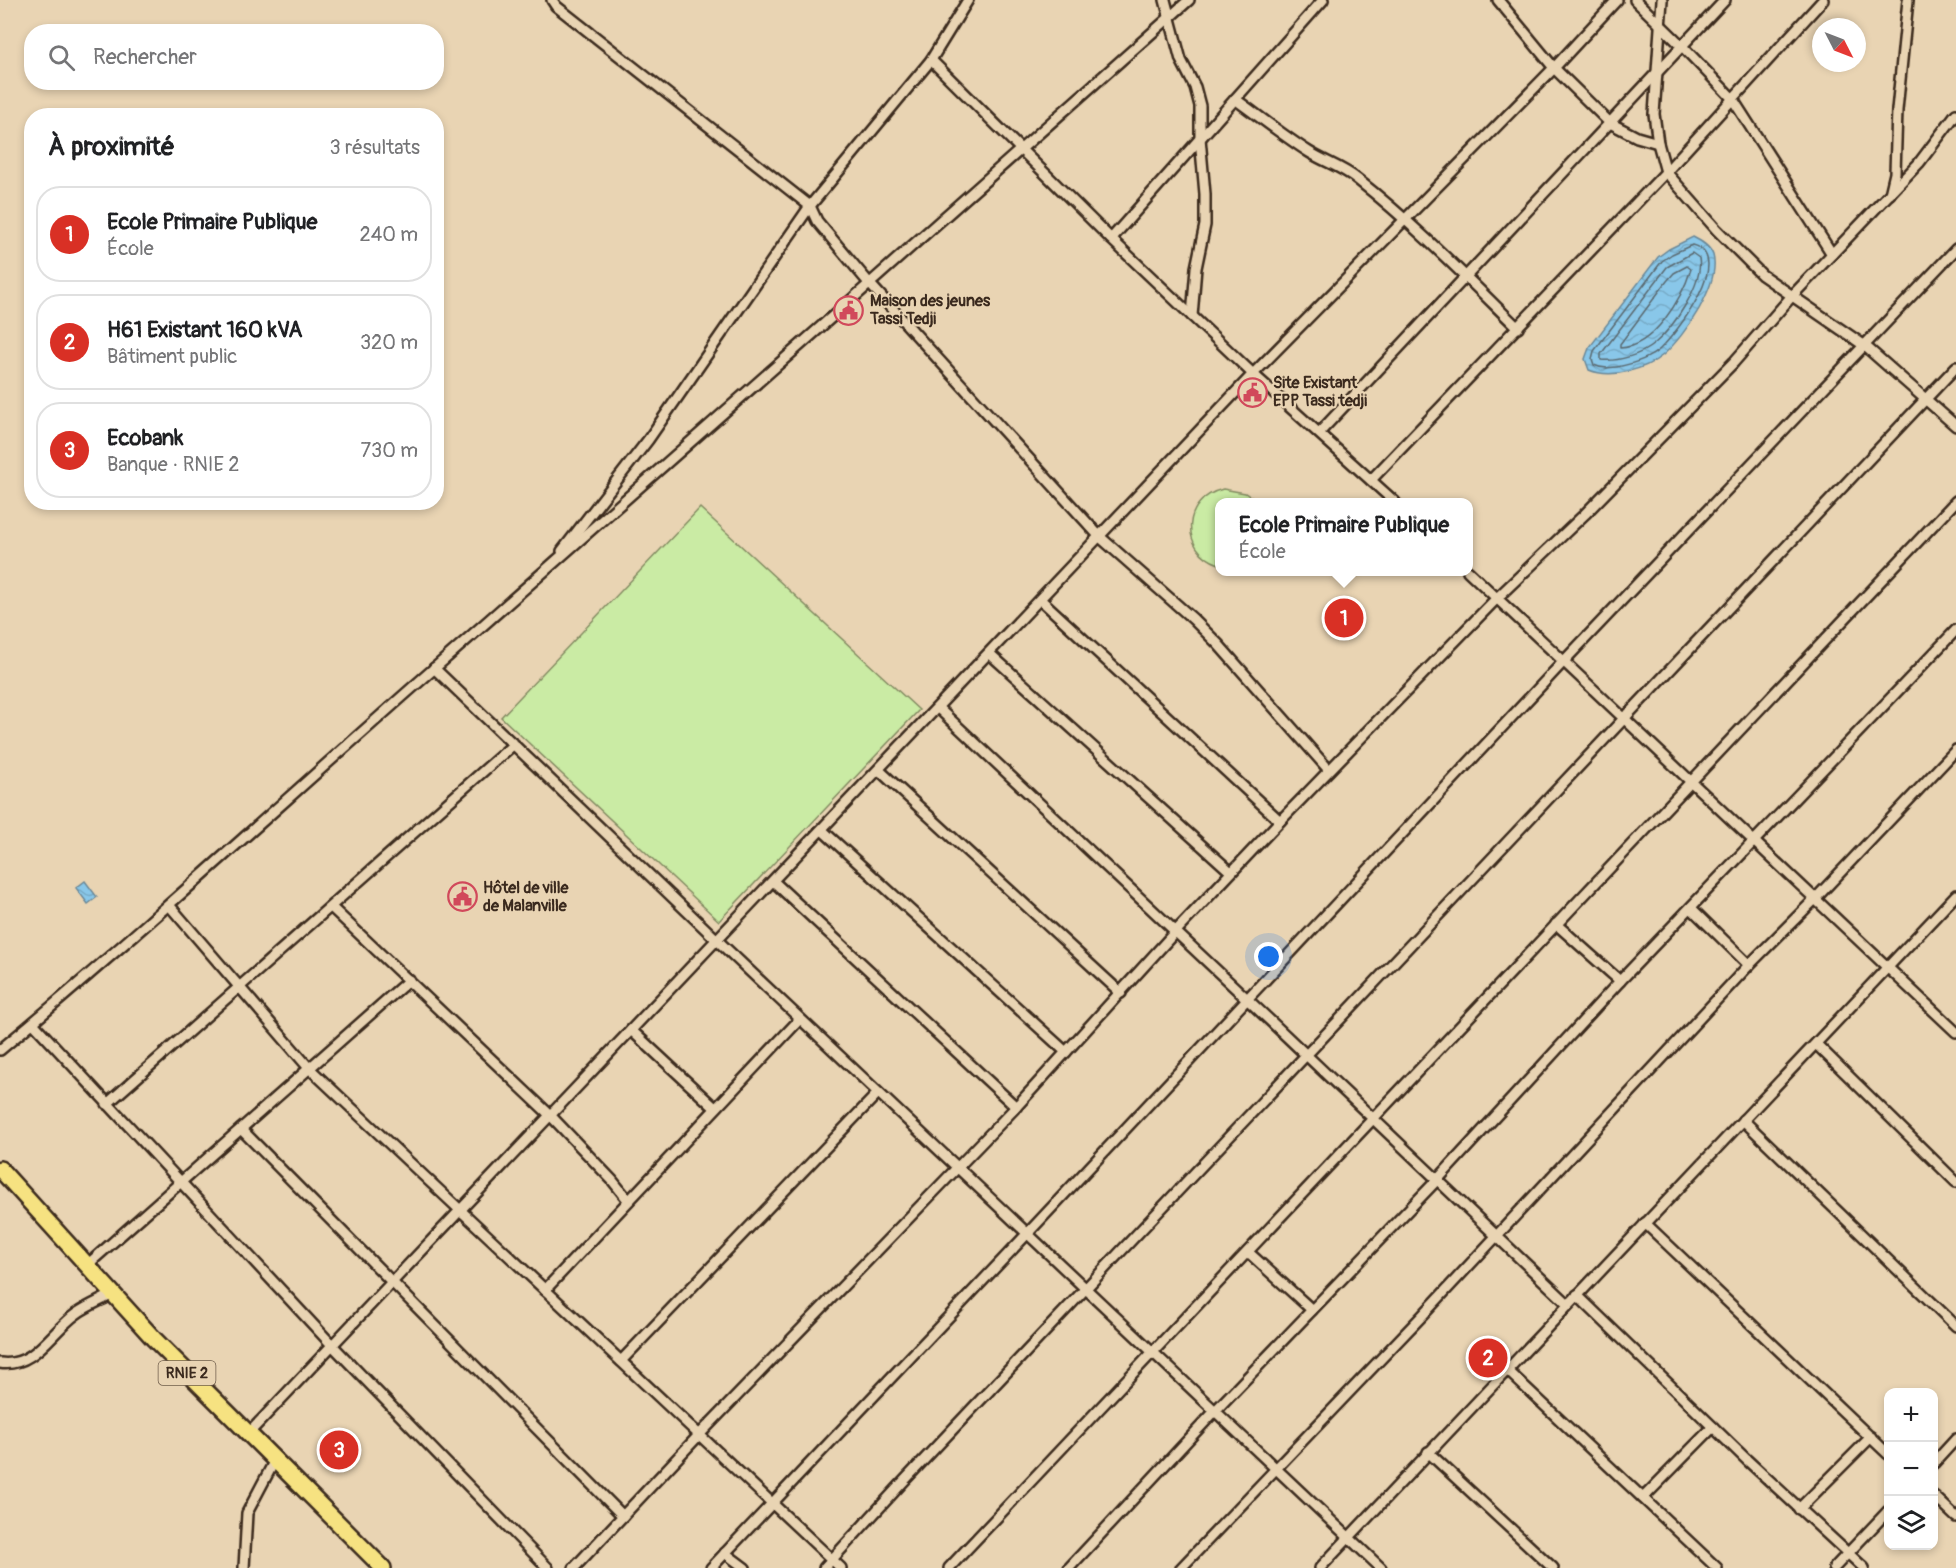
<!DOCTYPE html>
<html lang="fr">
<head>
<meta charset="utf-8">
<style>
	body { margin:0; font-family:Pangolin,sans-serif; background:#f6f6f6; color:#202124 }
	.controls { position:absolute; right:18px; bottom:18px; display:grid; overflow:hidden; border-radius:12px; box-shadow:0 3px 9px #0003 }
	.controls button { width:54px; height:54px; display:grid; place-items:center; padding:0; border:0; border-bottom:2px solid #e0e0e0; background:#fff; color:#202124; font:30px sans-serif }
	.compass { position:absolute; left:1812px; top:18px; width:54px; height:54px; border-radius:50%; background:#fff; box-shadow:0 3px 9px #0003; rotate:132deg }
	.you { position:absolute; left:1269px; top:957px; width:21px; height:21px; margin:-15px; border:4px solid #fff; border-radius:50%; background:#1a73e8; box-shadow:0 0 0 9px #1a73e833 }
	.badge { display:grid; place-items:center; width:39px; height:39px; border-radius:50%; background:#d93025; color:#fff; font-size:20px; font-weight:700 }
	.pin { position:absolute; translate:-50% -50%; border:3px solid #fff; box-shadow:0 2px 6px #0006 }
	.popup { position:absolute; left:1215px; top:498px; width:258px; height:78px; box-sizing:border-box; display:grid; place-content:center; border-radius:12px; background:#fff; filter:drop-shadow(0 2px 4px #0005); font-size:20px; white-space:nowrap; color:#757577 }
	.popup b { font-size:22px; color:#202124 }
	.popup::after { content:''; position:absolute; left:50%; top:100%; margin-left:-12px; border:12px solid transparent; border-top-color:#fff }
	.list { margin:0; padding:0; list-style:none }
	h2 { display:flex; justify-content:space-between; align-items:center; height:78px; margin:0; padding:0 24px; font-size:26px }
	h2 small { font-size:20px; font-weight:400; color:#757577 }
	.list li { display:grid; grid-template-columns:39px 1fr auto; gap:18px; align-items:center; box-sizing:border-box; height:96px; margin:0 12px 12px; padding:0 12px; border:2px solid #e0e0e0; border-radius:24px }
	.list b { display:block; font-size:22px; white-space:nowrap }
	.list p { margin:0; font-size:20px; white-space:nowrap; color:#757577 }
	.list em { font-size:20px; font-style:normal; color:#757577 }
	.icon { flex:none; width:33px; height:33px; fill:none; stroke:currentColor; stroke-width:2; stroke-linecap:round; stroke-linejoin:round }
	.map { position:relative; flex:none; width:1956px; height:1568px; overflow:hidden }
	.search { position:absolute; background:#fff; box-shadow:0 3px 9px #0003; left:24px; top:24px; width:420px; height:66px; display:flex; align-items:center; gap:15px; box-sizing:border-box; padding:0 21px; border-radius:24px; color:#757577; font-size:22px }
	.panel { position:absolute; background:#fff; box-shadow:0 3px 9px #0003; left:24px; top:108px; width:420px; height:402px; border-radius:24px }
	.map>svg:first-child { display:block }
</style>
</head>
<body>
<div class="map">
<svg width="1956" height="1568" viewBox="0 0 1956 1568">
	<defs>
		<pattern id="water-waves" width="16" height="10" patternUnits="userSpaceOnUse" patternTransform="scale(1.5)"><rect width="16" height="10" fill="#89c7e9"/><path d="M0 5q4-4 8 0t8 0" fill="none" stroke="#77abc7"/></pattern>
	</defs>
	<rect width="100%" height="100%" fill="#e9d4b3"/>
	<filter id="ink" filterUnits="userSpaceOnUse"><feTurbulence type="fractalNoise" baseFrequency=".0167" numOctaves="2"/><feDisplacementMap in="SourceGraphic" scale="12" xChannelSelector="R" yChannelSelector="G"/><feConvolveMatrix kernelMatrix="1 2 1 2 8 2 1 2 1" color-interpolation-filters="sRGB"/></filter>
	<g filter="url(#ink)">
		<!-- pitch -->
		<g fill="#caeba4" stroke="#828a61" stroke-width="1.5">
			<path d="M1223 489 1245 493 1258 502H1220L1219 564C1179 550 1182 499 1223 489Z"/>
			<path d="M700 508 919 710 719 921 501 717Z"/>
		</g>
		<!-- water -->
		<g fill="url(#water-waves)" stroke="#6a8898" stroke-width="1.5">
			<path d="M1693 237C1701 241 1710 246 1713 255 1721 284 1684 337 1663 355 1645 370 1611 379 1589 370L1585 359 1589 348 1658 257 1669 249Z"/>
			<path d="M85 881 97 897 88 904 76 888Z"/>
		</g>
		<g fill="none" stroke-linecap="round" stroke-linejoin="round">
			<!-- shore -->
			<g stroke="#5a696f" stroke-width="1.5">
				<path d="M1692 245C1736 256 1677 333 1660 349 1649 359 1632 364 1617 367 1609 368 1602 369 1594 365L1592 359 1594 351 1662 261 1672 254Z"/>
				<path d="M1692 253 1699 258C1704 284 1673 328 1654 344 1641 355 1617 362 1601 360V354L1667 267Z"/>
				<path d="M1687 266 1691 269C1682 298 1654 347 1620 348V344L1667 281 1674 273Z"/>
			</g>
			<defs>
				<g id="minor">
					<path d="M552 0 556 6 810 206 817 221 869 283 1100 537 1193 619 1218 644 1329 770"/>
					<path d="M1165 0 1181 60 1195 87 1200 106V138L1205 194V225L1196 268 1192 316"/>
					<path d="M1498 0 1554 68 1610 123 1637 137 1658 143"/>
					<path d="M1635 0 1682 46 1732 98 1832 254"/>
					<path d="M1662 0 1654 114 1658 143 1666 172 1717 230 1762 275 1865 346 1956 426"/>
					<path d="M931 60 1111 239 1253 374 1395 502"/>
					<path d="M1235 99C1260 117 1284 136 1309 152 1325 162 1342 167 1357 179 1414 224 1466 277 1518 328"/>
					<path d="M1890 194 1895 173 1897 110 1908 0"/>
					<path d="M1111 239 1323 0"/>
					<path d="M1319 433 1725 0"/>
					<path d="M1371 480 1666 172 1823 0"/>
					<path d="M562 551 648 440 810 206 931 60 968 0"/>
					<path d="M1468 571 1956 1032"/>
					<path d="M1041 600 1280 821"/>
					<path d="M990 654 1231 872"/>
					<path d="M434 668 717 940 1381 1568"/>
					<path d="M938 708C1149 906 1359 1104 1568 1304"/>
					<path d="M879 770 1121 993"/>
					<path d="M822 830 1066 1052"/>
					<path d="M773 881 1016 1107"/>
					<path d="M169 905 309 1068 841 1568"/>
					<path d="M331 907 550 1115 612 1180 628 1200"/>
					<path d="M1691 908 1749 965"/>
					<path d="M1556 924 1620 981"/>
					<path d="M33 1023 332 1345 548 1568"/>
					<path d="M631 1030 715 1108"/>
					<path d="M1816 1044 1956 1182"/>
					<path d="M0 1050C149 926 291 794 437 666 688 444 939 223 1189 0"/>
					<path d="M107 1104 514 744"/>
					<path d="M1743 1120 1956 1326"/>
					<path d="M241 1129 623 1516"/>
					<path d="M1645 1223 1888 1454"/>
					<path d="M1248 1252 1312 1310"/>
					<path d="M86 1266 409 980"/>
					<path d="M545 1290 800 1019"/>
					<path d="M1577 1295 1747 1460 1864 1568"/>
					<path d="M621 1361 878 1093"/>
					<path d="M0 1363C34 1368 51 1332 76 1314 87 1306 100 1301 113 1294"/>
					<path d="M1506 1369 1717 1568"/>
					<path d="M248 1434 1253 374 1554 68 1617 0"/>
					<path d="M1428 1452 1553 1568"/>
					<path d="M1934 1463 1956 1439"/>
					<path d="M1934 1496 1956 1517"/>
					<path d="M1643 1498 1713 1427"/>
					<path d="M1799 1509 1871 1437"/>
					<path d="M725 1553 745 1568"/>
					<path d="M244 1568 247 1513 275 1460"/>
					<path d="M574 1568 700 1434 1016 1107 1176 931 1280 821 1497 598 1585 514 1734 362 1791 297 1919 163 1956 114"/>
					<path d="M711 1568 1027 1234 1564 661 1956 249"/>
					<path d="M824 1568 903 1482 1956 367"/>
					<path d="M949 1568 1956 501"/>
					<path d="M1069 1568 1215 1411 1438 1179 1620 981 1956 630"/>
					<path d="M1181 1568 1421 1317 1749 965 1816 898 1956 750"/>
					<path d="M1320 1568 1956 895"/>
					<path d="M1834 1568 1888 1511"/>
				</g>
				<path id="primary" d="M0 1169 154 1339 383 1568"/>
			</defs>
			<!-- minor casing -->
			<use href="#minor" stroke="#3b2a1e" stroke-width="14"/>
			<!-- primary casing -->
			<use href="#primary" stroke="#3b2a1e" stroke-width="20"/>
			<!-- minor -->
			<use href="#minor" stroke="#e9d4b3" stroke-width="9"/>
			<!-- primary -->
			<use href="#primary" stroke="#f6e281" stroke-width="15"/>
		</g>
	</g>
	<!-- icons -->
	<defs>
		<symbol id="civic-ring" viewBox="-11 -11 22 22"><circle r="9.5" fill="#e9d4b3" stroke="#d1495b" stroke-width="1.5"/><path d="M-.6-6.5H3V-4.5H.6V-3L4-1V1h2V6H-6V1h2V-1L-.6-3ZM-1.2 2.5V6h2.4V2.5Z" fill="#d1495b"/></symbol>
	</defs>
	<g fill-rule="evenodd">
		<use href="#civic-ring" x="832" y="294" width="33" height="33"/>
		<use href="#civic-ring" x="1236" y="376" width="33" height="33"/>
		<use href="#civic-ring" x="446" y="880" width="33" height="33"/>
	</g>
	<g text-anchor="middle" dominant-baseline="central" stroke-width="4.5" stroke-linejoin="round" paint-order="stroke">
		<!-- shield labels -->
		<rect fill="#e9d4b3" stroke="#6f5d4b" stroke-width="1.5" x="158.5" y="1361" width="57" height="24" rx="4.5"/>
		<g font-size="15" font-weight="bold" fill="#3b2a1e">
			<text x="187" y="1373">RNIE 2</text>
		</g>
		<!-- poi labels -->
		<g font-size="16" font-weight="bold" fill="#3b2a1e" stroke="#e9d4b3" text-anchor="start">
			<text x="870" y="301">Maison des jeunes<tspan x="870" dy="18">Tassi Tedji</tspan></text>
			<text x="1273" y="383">Site Existant<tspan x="1273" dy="18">EPP Tassi tedji</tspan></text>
			<text x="483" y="888">Hôtel de ville<tspan x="483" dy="18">de Malanville</tspan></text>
		</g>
	</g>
</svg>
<div class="controls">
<button>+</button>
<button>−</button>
<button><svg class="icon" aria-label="layers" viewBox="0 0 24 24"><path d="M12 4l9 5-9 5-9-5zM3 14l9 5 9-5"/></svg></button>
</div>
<svg class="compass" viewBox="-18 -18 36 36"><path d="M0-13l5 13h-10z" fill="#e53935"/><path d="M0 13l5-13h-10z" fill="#757577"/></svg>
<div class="you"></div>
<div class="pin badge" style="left:1344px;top:618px">1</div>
<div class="popup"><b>Ecole Primaire Publique</b>École</div>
<div class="pin badge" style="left:1488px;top:1358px">2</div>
<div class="pin badge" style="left:339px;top:1450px">3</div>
<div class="search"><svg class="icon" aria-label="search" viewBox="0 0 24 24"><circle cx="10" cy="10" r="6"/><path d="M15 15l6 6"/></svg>Rechercher</div>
<section class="panel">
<h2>À proximité<small>3 résultats</small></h2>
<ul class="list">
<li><span class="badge">1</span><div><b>Ecole Primaire Publique</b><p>École</p></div><em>240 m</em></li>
<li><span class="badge">2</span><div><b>H61 Existant 160 kVA</b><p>Bâtiment public</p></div><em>320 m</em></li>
<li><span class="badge">3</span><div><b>Ecobank</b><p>Banque · RNIE 2</p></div><em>730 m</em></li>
</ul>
</section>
</div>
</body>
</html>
